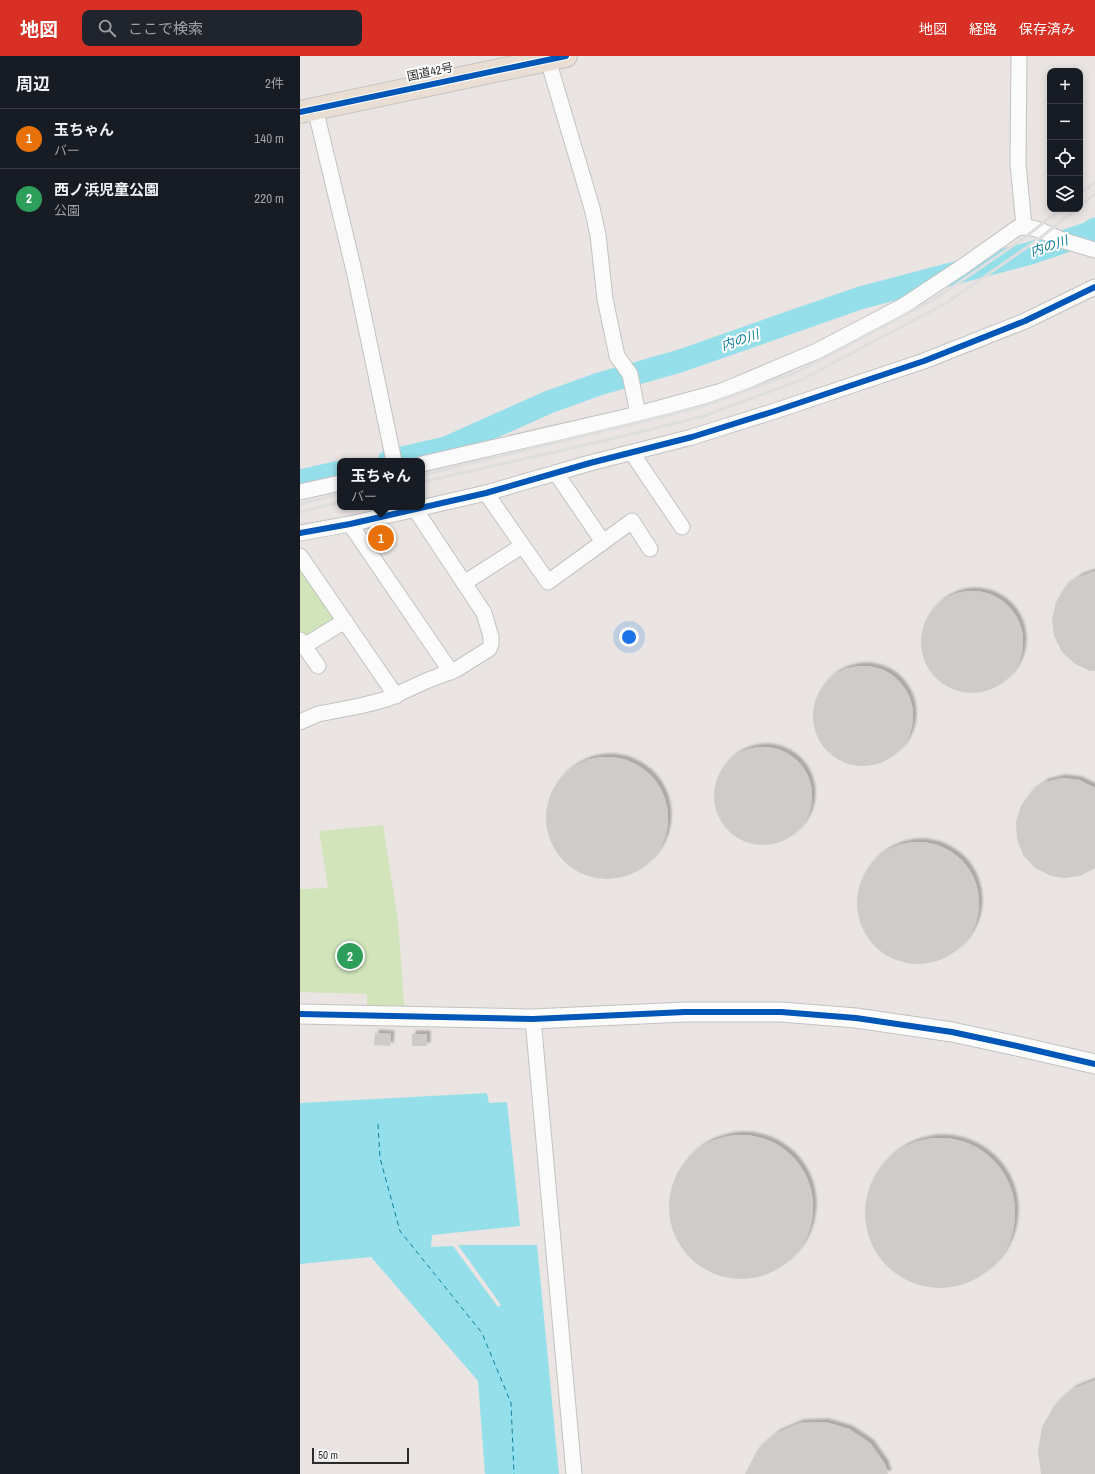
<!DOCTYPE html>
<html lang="ja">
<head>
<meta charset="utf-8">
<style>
	body { margin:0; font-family:"Archivo Narrow","Noto Sans JP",sans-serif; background:#20242c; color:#f1f3f6 }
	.controls { position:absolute; right:12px; top:12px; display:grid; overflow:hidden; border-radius:8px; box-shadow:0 2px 10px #0003 }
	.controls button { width:36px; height:36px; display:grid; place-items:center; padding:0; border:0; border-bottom:1px solid #363941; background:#171b24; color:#f1f3f6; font:20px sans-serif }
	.scale { position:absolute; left:12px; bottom:10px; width:97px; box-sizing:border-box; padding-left:4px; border:2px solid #2b2b2b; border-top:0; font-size:11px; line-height:14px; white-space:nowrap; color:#2b2b2b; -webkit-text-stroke:3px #fff; paint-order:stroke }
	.you { position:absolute; left:329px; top:581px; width:14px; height:14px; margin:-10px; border:3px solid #fff; border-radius:50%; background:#1a73e8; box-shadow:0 0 0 6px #1a73e833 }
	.badge { display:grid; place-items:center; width:26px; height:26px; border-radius:50%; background:#d93025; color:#fff; font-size:13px; font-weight:700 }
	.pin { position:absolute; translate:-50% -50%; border:2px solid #fff; box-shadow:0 1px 4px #0006 }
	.popup { position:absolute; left:37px; top:402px; width:88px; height:52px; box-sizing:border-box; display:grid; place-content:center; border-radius:8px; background:#171b24; filter:drop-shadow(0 1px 3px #0005); font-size:13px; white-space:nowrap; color:#9ea1a6 }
	.popup b { font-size:15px; color:#f1f3f6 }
	.popup::after { content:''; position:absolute; left:50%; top:100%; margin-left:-8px; border:8px solid transparent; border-top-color:#171b24 }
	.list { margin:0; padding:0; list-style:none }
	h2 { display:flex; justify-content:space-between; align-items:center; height:52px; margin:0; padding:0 16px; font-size:17px }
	h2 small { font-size:13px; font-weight:400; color:#9ea1a6 }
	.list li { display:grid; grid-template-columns:26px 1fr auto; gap:12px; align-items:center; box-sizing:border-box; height:60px; padding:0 16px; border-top:1px solid #363941 }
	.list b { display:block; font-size:15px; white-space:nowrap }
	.list p { margin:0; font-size:13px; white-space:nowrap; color:#9ea1a6 }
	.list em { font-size:13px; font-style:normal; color:#9ea1a6 }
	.icon { flex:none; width:22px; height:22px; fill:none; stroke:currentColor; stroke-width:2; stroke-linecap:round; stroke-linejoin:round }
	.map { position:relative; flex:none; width:795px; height:1418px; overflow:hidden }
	header { display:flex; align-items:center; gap:24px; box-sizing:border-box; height:56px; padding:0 20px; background:#d93025; color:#fff }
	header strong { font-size:19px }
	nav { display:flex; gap:22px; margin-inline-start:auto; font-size:14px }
	.search { width:280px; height:36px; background:#20242c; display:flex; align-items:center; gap:10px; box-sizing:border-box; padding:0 14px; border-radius:8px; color:#9ea1a6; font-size:15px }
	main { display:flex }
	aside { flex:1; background:#171b24 }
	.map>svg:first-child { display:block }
</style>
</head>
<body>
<header>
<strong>地図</strong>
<div class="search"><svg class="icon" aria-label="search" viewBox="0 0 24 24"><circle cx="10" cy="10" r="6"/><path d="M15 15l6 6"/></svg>ここで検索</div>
<nav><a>地図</a><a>経路</a><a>保存済み</a></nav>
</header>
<main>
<aside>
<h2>周辺<small>2件</small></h2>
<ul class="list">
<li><span class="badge" style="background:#e8710a">1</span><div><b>玉ちゃん</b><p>バー</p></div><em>140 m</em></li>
<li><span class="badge" style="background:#2e9e5b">2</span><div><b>西ノ浜児童公園</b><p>公園</p></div><em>220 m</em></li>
</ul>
</aside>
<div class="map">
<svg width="795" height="1418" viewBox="0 0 795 1418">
	<defs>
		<filter id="shadow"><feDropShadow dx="3.5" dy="-3.5" stdDeviation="1" flood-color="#0004"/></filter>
	</defs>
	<rect width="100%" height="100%" fill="#eae5e2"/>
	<!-- green -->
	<g fill="#d1e4ba">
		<path d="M0 508 38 563 3 583 0 581Z"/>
		<path d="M83 769 98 864 105 960 67 959V938L0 936V833L28 832 19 775Z"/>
	</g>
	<!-- water -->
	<path fill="#95dfeb" d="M187 1037 189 1047 207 1046 220 1170 132 1179 131 1191 153 1190 198 1251 201 1249 158 1189H237L259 1418H185L178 1325 71 1201 0 1208V1047Z"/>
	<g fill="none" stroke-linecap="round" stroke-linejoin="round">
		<!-- river -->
		<g stroke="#95dfeb" stroke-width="23">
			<path d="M89 405 146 392 249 346 299 328 380 305 560 242 731 197 789 177 795 173"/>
			<path d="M0 425 40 416"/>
		</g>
		<!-- ferry -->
		<path stroke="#0e7e9d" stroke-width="1" stroke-dasharray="5 4" stroke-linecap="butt" d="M78 1068 80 1102 100 1175 182 1277 211 1347 214 1418"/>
	</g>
	<!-- building -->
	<g fill="#cfcbc8" filter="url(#shadow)">
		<path d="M795 515V615H790L775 608 762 596 754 580 752 563 756 546 765 531 779 521Z"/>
		<circle cx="672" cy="586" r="51"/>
		<circle cx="563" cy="660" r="50"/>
		<circle cx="463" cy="740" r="49"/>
		<circle cx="307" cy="762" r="61"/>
		<path d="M762 722 779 724 795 732V812L780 820 765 822 751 820 735 812 723 799 717 783 716 766 721 750 731 736 745 726Z"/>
		<circle cx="618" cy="847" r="61"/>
		<path d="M75 977 91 978 90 990 74 989Z"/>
		<rect x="112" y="978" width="15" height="12"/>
		<circle cx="441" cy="1151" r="72"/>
		<circle cx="640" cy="1157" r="75"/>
		<path d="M795 1324V1418H741L738 1395 742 1371 754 1350 773 1333Z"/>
		<path d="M525 1366 549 1373 570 1387 585 1408 588 1418H445L458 1393 477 1377 500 1367Z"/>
	</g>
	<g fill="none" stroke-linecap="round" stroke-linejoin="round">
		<defs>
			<g id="minor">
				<path d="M719 0 718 108 724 170"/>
				<path d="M248 4 292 152 298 179 305 243 317 300 330 318 338 358"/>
				<path d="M15 52 55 219 94 405"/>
				<path d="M332 397 382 471"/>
				<path d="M122 408 338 358 422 335 517 295 603 250 665 209 717 172C734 168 749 179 765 185 775 188 785 191 795 194"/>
				<path d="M256 417 303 486"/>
				<path d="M0 436 40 427"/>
				<path d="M186 437 248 526 332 465 350 493"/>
				<path d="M50 468 151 616"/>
				<path d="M0 477 50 468 186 437 290 407 392 381 475 355 624 305 725 265 795 231"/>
				<path d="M0 500 96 640"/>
				<path d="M164 527 222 490"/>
				<path d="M0 584 18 610"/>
				<path d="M4 590 45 565"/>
				<path d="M0 666 18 658 60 650 87 643 126 625 157 613 189 593 191 588V581L184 557 115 453"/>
				<path d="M233 963 274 1418"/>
			</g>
			<path id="tertiary" d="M0 958 233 963 385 956H481L556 962 652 976 717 990 795 1008"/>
			<path id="trunk" d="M0 56 266 0"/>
		</defs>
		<!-- minor casing -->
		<use href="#minor" stroke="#c3c2c2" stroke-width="17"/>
		<!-- tertiary casing -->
		<use href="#tertiary" stroke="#c3c2c2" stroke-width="21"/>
		<!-- trunk casing -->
		<use href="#trunk" stroke="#c5c3c2" stroke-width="24"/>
		<!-- minor -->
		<use href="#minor" stroke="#fcfbfb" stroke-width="15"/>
		<!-- tertiary -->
		<use href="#tertiary" stroke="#fcfbfb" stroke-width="19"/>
		<!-- trunk -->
		<use href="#trunk" stroke="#e8ded4" stroke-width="22"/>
		<!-- rail -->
		<g stroke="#dededf" stroke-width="3">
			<path d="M780 138 795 126"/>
			<path d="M780 150 795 138"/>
			<path d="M122 419 400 351 497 316 638 241 724 182 761 153"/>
			<path d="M122 426 294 387 401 361 501 324 648 246 739 183 776 153"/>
			<path d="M0 448 40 438"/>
			<path d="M0 456 40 446"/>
		</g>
		<defs>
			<g id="cycleway">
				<path d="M0 56 266 0"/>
				<path d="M0 477 50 468 186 437 290 407 392 381 475 355 624 305 725 265 795 231"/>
				<path d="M0 958 233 963 385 956H481L556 962 652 976 717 990 795 1008"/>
			</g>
		</defs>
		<!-- cycleway casing -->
		<use href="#cycleway" stroke="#fff" stroke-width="8"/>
		<!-- cycleway -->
		<use href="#cycleway" stroke="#0057b8" stroke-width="6"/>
	</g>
	<g text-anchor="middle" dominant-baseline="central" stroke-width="4" stroke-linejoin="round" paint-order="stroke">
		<!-- street labels -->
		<g font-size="12" fill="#2b2b2b" stroke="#fff">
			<text transform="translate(130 16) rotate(-12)">国道42号</text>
		</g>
		<!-- water labels -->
		<g font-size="13" font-style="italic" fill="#0e7e9d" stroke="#fff">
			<text transform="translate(749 190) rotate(-19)">内の川</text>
			<text transform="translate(440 284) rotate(-19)">内の川</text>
		</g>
	</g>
</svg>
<div class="controls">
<button>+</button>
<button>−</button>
<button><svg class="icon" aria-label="locate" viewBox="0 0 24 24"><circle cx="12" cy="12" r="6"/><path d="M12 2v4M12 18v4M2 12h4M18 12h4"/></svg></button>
<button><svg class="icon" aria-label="layers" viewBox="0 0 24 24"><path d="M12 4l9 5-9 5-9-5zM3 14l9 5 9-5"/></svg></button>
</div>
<div class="scale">50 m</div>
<div class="you"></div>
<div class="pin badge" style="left:81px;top:482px;background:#e8710a">1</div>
<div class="popup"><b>玉ちゃん</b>バー</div>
<div class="pin badge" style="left:50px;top:900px;background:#2e9e5b">2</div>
</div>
</main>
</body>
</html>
